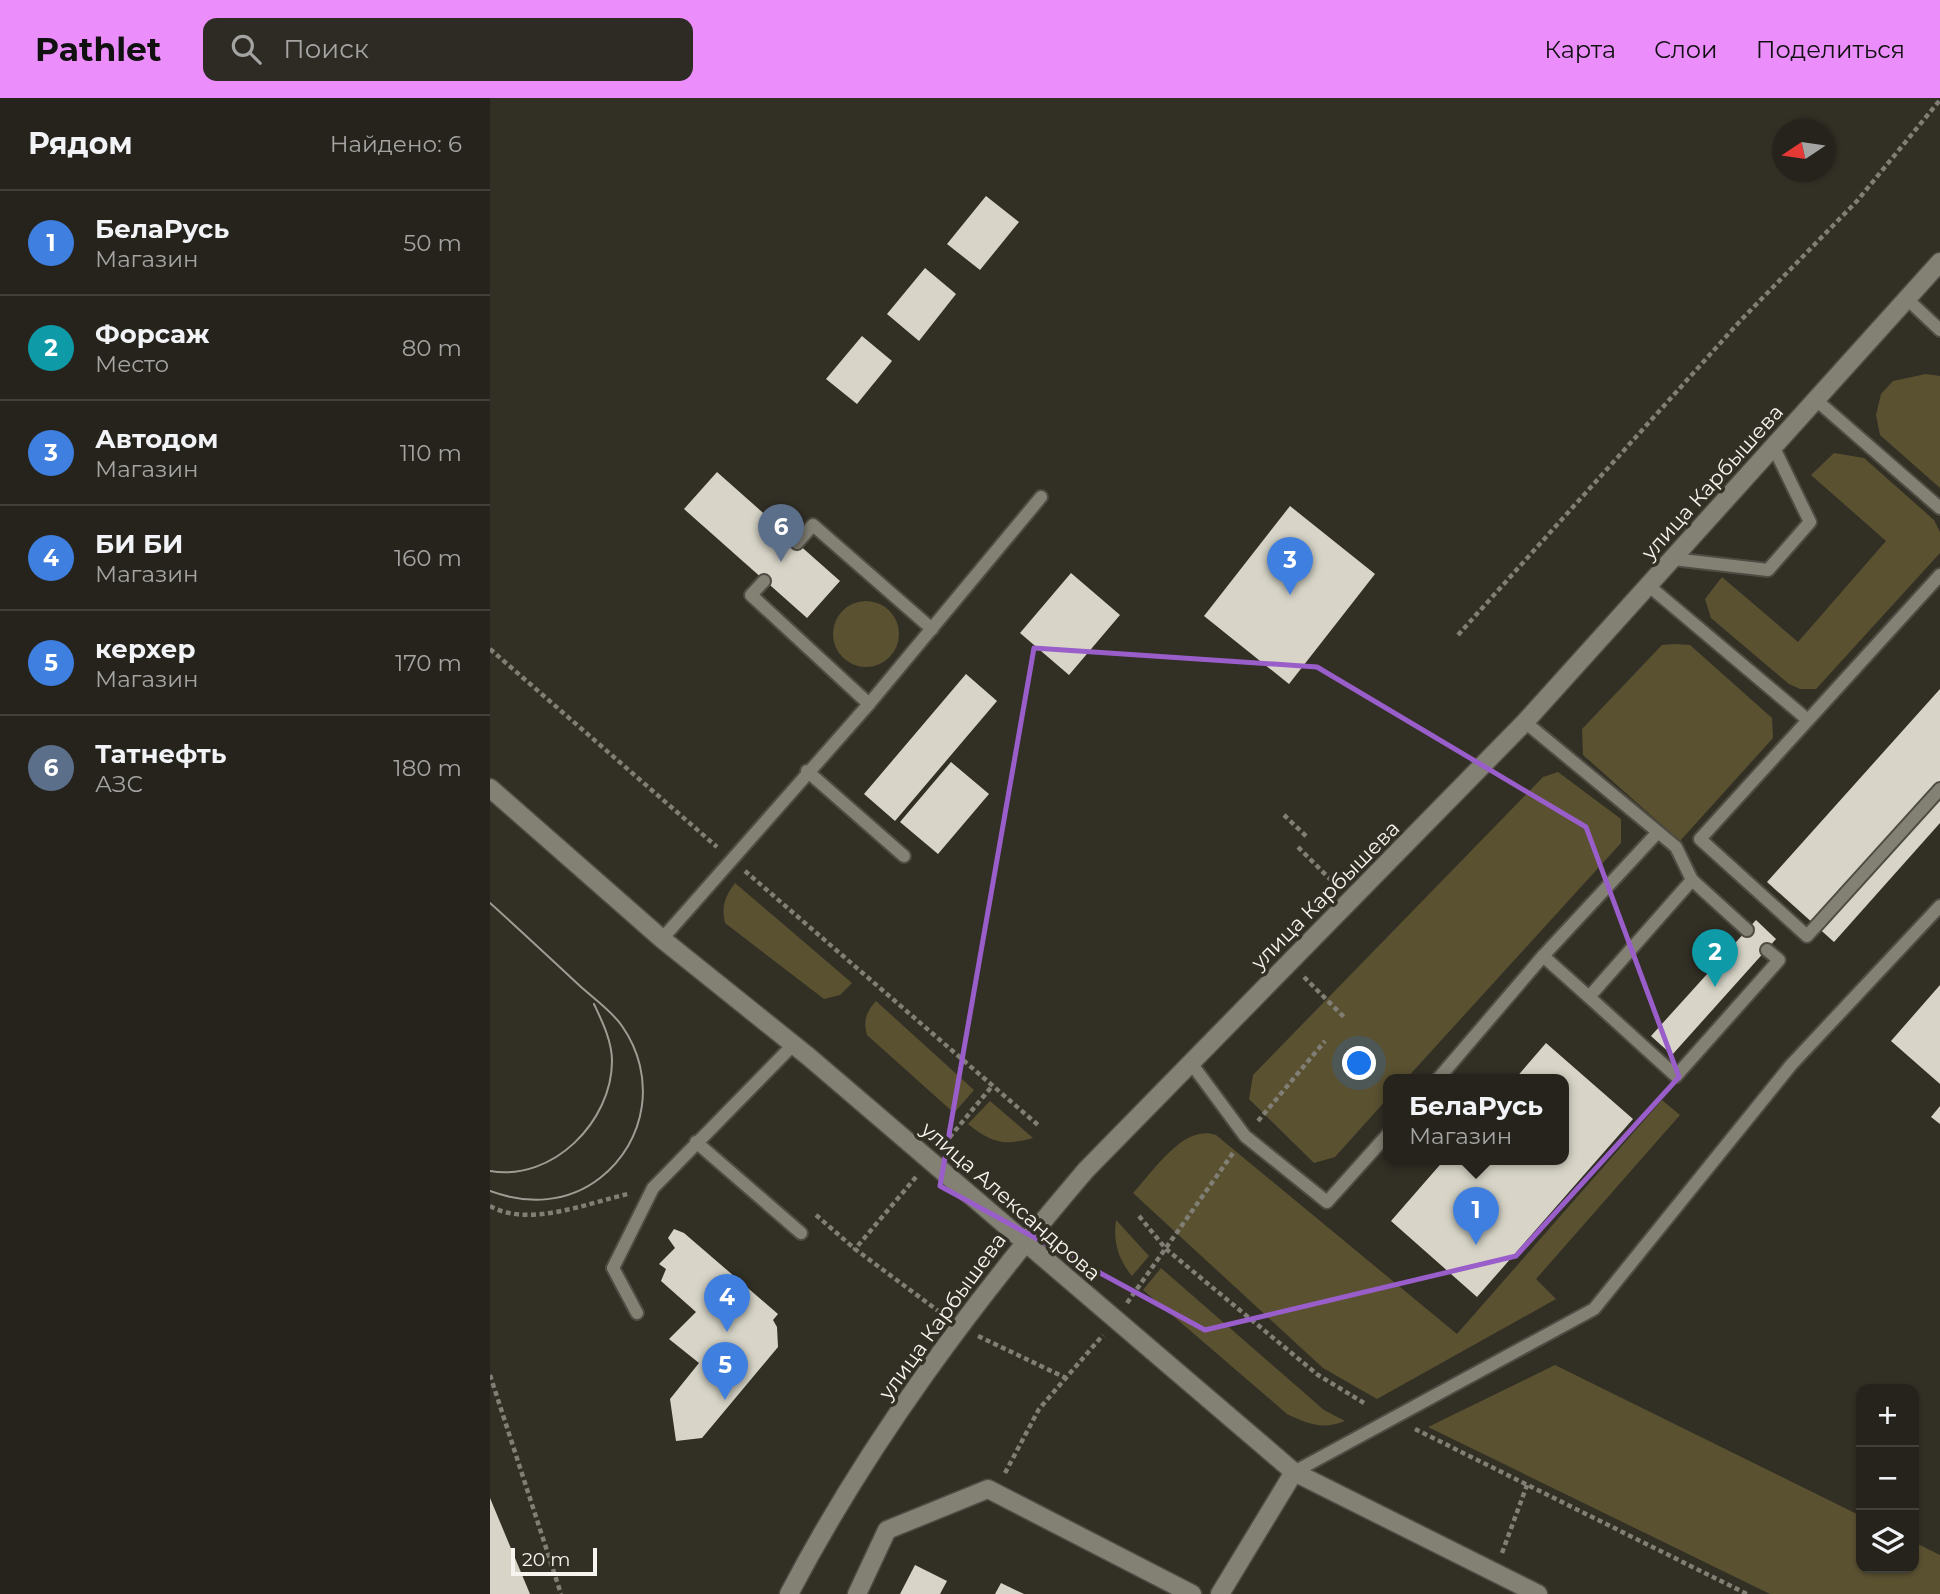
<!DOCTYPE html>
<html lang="ru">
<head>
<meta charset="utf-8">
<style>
	body { margin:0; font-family:Montserrat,sans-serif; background:#2e2b25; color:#f1f3f6 }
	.controls { position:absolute; right:21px; bottom:21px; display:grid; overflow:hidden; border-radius:14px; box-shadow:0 2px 5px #0004 }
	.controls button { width:63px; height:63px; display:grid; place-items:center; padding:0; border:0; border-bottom:2px solid #42403b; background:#26231c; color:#f1f3f6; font:35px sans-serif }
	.compass { position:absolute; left:1282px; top:21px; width:63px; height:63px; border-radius:50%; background:#26231c; box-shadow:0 2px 5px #0004; rotate:257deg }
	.scale { position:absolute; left:21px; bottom:18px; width:86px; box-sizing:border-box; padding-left:7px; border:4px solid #f6f4ee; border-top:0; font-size:19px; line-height:24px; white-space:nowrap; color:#f6f4ee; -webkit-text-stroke:5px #322f25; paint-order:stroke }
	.you { position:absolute; left:870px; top:966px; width:24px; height:24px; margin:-18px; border:5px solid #fff; border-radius:50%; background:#1a73e8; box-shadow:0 0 0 10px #1a73e833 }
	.badge { display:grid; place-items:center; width:46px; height:46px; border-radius:50%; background:#eb8dfb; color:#fff; font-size:23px; font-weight:700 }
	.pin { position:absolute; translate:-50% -58px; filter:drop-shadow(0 2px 4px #0008) }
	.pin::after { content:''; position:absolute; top:37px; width:24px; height:21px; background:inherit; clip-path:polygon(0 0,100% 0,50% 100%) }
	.popup { position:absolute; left:893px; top:976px; width:186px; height:91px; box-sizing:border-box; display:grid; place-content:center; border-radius:14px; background:#26231c; filter:drop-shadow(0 2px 5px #0005); font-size:23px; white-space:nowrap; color:#a4a4a3 }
	.popup b { font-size:26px; color:#f1f3f6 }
	.popup::after { content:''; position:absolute; left:50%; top:100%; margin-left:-14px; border:14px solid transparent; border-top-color:#26231c }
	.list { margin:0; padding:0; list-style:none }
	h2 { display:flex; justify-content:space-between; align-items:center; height:91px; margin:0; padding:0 28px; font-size:30px }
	h2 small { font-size:23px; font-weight:400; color:#a4a4a3 }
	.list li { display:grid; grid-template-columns:46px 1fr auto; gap:21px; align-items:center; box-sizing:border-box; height:105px; padding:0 28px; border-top:2px solid #42403b }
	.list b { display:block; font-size:26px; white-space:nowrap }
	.list p { margin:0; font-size:23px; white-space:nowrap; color:#a4a4a3 }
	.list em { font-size:23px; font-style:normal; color:#a4a4a3 }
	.icon { flex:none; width:38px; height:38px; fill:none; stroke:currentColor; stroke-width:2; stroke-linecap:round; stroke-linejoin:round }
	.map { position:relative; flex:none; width:1450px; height:1496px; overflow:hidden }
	header { display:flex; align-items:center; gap:42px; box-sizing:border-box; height:98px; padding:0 35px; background:#eb8dfb; color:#111 }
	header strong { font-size:33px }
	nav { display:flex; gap:38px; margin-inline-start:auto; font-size:24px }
	.search { width:490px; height:63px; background:#2e2b25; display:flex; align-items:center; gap:18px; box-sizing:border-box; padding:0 24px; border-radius:14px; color:#a4a4a3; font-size:26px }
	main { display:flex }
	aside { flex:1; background:#26231c }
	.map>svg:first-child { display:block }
</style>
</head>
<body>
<header>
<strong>Pathlet</strong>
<div class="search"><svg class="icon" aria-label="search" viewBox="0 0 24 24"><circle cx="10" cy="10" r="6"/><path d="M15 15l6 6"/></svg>Поиск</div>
<nav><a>Карта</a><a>Слои</a><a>Поделиться</a></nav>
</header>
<main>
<aside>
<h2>Рядом<small>Найдено: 6</small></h2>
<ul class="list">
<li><span class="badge" style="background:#3f7fe0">1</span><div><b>БелаРусь</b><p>Магазин</p></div><em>50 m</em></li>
<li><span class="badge" style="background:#0f9aa8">2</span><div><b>Форсаж</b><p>Место</p></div><em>80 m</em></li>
<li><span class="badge" style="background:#3f7fe0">3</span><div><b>Автодом</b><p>Магазин</p></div><em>110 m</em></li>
<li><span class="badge" style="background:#3f7fe0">4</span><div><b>БИ БИ</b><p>Магазин</p></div><em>160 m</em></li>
<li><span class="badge" style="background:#3f7fe0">5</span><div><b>керхер</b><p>Магазин</p></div><em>170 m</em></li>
<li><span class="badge" style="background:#5c6f8a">6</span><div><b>Татнефть</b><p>АЗС</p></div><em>180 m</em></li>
</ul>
</aside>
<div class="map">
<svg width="1450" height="1496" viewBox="0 0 1450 1496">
	<rect width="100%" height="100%" fill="#322f25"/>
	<!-- green -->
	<g fill="#5a5131">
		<path d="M1436 276 1450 278V390L1390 337 1386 317 1391 296 1403 283Z"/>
		<path d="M1344 355 1374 360 1444 422 1450 434V455L1326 591H1310L1299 586 1221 520 1215 501 1232 479 1308 544 1396 443 1321 377Z"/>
		<circle cx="376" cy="536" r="33"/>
		<path d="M1185 546 1200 547 1282 620 1283 640 1190 743 1093 657 1092 631 1172 547Z"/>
		<path d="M1068 674 1131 721V745L916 981H898V1000L845 1059 824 1065 759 1001 763 977 1053 679Z"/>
		<path d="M245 785 362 885 350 897 334 901 235 825C231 808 235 799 245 785Z"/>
		<path d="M386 903 484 992 464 1015 377 937C373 923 376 914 386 903Z"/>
		<path d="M1172 1002 1190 1017 1046 1181 1066 1201 887 1301 833 1270 643 1095C664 1073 693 1026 726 1037L967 1236Z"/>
		<path d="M500 1003 543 1040C513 1048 502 1045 478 1026Z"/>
		<path d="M626 1122 659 1158 642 1178C628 1161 623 1144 626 1122Z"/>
		<path d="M671 1170 834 1312 855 1323C833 1332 818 1326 797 1316L653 1192Z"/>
		<path d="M1065 1267 1371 1418V1470H1424V1444L1450 1457V1496H1280L938 1329Z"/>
	</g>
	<!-- building -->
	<g fill="#d8d5c8">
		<path d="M496 98 529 124 490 172 457 146Z"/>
		<path d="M435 170 466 196 429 243 397 216Z"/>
		<path d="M372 238 402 263 367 306 336 281Z"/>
		<path d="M227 374 350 483 317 520 194 411Z"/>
		<path d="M800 408 885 476 799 586 714 518Z"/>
		<path d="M581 475 630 517 579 577 530 535Z"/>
		<path d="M476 576 507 603 405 723 374 696Z"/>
		<path d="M1450 591V725L1344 844 1277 784Z"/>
		<path d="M461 664 499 696 448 756 410 724Z"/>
		<path d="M1266 822 1286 841 1182 957 1161 938Z"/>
		<path d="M1450 887V986L1401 943Z"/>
		<path d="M1056 945 1143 1021 987 1199 901 1123 955 1061H1074V981H1025Z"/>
		<path d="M1450 1008V1026L1441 1019Z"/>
		<path d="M184 1131 194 1135 288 1216 283 1222 287 1229 288 1249 212 1340 186 1343 180 1301 209 1265 179 1241 206 1214 171 1183 176 1171 169 1166 185 1150 178 1140Z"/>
		<path d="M0 1400 40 1496H0Z"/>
		<path d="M425 1467 457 1483 450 1496H410Z"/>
		<path d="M511 1485 534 1496H505Z"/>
	</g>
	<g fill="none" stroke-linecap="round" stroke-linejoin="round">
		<defs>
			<g id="service">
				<path d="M1417 201 1450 232"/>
				<path d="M1325 301 1450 410"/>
				<path d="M307 445 323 427 442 531"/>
				<path d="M1183 461 1278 472 1320 424 1283 348"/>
				<path d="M1450 477 1210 741 1317 838 1450 691"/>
				<path d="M274 483 261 497 379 606"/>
				<path d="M1159 488 1318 622"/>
				<path d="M1035 624 1168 734 1186 749 1202 782 1099 899 1053 858 1168 734"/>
				<path d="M317 673 414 758"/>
				<path d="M1202 782 1257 832"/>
				<path d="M172 841 379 606 551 399"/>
				<path d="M1099 899 1186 978 1289 862 1277 852"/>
				<path d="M701 965 755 1038 837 1104 898 1036"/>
				<path d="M948 981 1053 858"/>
				<path d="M206 1044 311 1135"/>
				<path d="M147 1215 123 1170 163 1090 304 946"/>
				<path d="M804 1374 1104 1211 1301 967 1450 808"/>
			</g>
			<g id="minor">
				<path d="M367 1496 397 1432 498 1391 702 1496"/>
				<path d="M730 1496 804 1374"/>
			</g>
			<path id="tertiary" d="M299 1496C379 1343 484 1203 596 1072L1035 624 1450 164"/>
			<path id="secondary" d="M0 690 172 841 319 959 804 1374 1048 1496"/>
		</defs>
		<!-- service casing -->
		<use href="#service" stroke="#4f4c44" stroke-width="16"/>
		<!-- minor casing -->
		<use href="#minor" stroke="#4f4c44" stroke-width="21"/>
		<!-- tertiary casing -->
		<use href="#tertiary" stroke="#4f4c44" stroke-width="21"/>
		<!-- secondary casing -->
		<use href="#secondary" stroke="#4f4c44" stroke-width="21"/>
		<!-- path -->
		<g stroke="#807e75" stroke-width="4.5" stroke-dasharray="5 3.5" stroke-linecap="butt">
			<path d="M968 537 1251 222 1367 103 1450 2"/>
			<path d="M0 551 227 749"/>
			<path d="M794 717 817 739"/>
			<path d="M808 749 844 785"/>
			<path d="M255 773 548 1027"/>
			<path d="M814 879 855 920"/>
			<path d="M768 1023 835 943"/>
			<path d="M454 1046 503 987"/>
			<path d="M426 1079 365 1151 451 1215"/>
			<path d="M0 1108C39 1130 97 1105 138 1096"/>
			<path d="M326 1117 365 1151"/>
			<path d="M649 1118 676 1151 828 1277 874 1305"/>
			<path d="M637 1205 743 1055"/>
			<path d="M488 1238 576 1280"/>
			<path d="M0 1277 71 1496"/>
			<path d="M925 1331 1257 1496"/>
			<path d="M515 1375 549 1311 613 1237"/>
			<path d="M1012 1455 1037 1387"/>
		</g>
		<!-- service -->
		<use href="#service" stroke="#838074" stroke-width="12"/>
		<!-- minor -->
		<use href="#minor" stroke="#838074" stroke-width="18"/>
		<!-- tertiary -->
		<use href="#tertiary" stroke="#838074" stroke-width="18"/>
		<!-- secondary -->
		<use href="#secondary" stroke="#838074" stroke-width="18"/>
		<!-- tram -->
		<g stroke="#9e9c94" stroke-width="2">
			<path d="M0 805C30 832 60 860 90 888 103 900 122 913 132 928 167 978 157 1043 110 1080 78 1105 38 1107 0 1093"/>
			<path d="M0 1073C63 1084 122 1023 122 963 122 943 112 923 104 906"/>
		</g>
	</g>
	<!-- marked area -->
	<path fill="none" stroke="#9a5ecb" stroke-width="5" stroke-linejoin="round" d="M544 550 827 569 1096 729 1189 979 1026 1158 715 1232 450 1088Z"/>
	<g text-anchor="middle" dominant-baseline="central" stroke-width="7" stroke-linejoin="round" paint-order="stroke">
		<!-- street labels -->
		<g font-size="21" fill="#f6f4ee" stroke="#322f25">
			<text transform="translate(1222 384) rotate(-48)">улица Карбышева</text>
			<text transform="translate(835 797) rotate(-45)">улица Карбышева</text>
			<text transform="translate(521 1103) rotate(41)">улица Александрова</text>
			<text transform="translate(452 1218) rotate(-54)">улица Карбышева</text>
		</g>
	</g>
</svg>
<div class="controls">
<button>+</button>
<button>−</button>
<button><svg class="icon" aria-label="layers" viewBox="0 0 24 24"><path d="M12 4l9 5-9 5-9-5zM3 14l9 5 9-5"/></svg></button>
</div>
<svg class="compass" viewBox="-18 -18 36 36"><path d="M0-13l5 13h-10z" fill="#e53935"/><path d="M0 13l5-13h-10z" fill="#a4a4a3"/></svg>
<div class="scale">20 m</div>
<div class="you"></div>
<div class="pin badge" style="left:986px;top:1147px;background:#3f7fe0">1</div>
<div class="popup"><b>БелаРусь</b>Магазин</div>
<div class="pin badge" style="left:1225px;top:889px;background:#0f9aa8">2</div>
<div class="pin badge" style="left:800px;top:497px;background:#3f7fe0">3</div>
<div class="pin badge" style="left:237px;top:1234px;background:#3f7fe0">4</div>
<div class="pin badge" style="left:235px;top:1302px;background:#3f7fe0">5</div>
<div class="pin badge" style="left:291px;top:464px;background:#5c6f8a">6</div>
</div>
</main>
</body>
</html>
